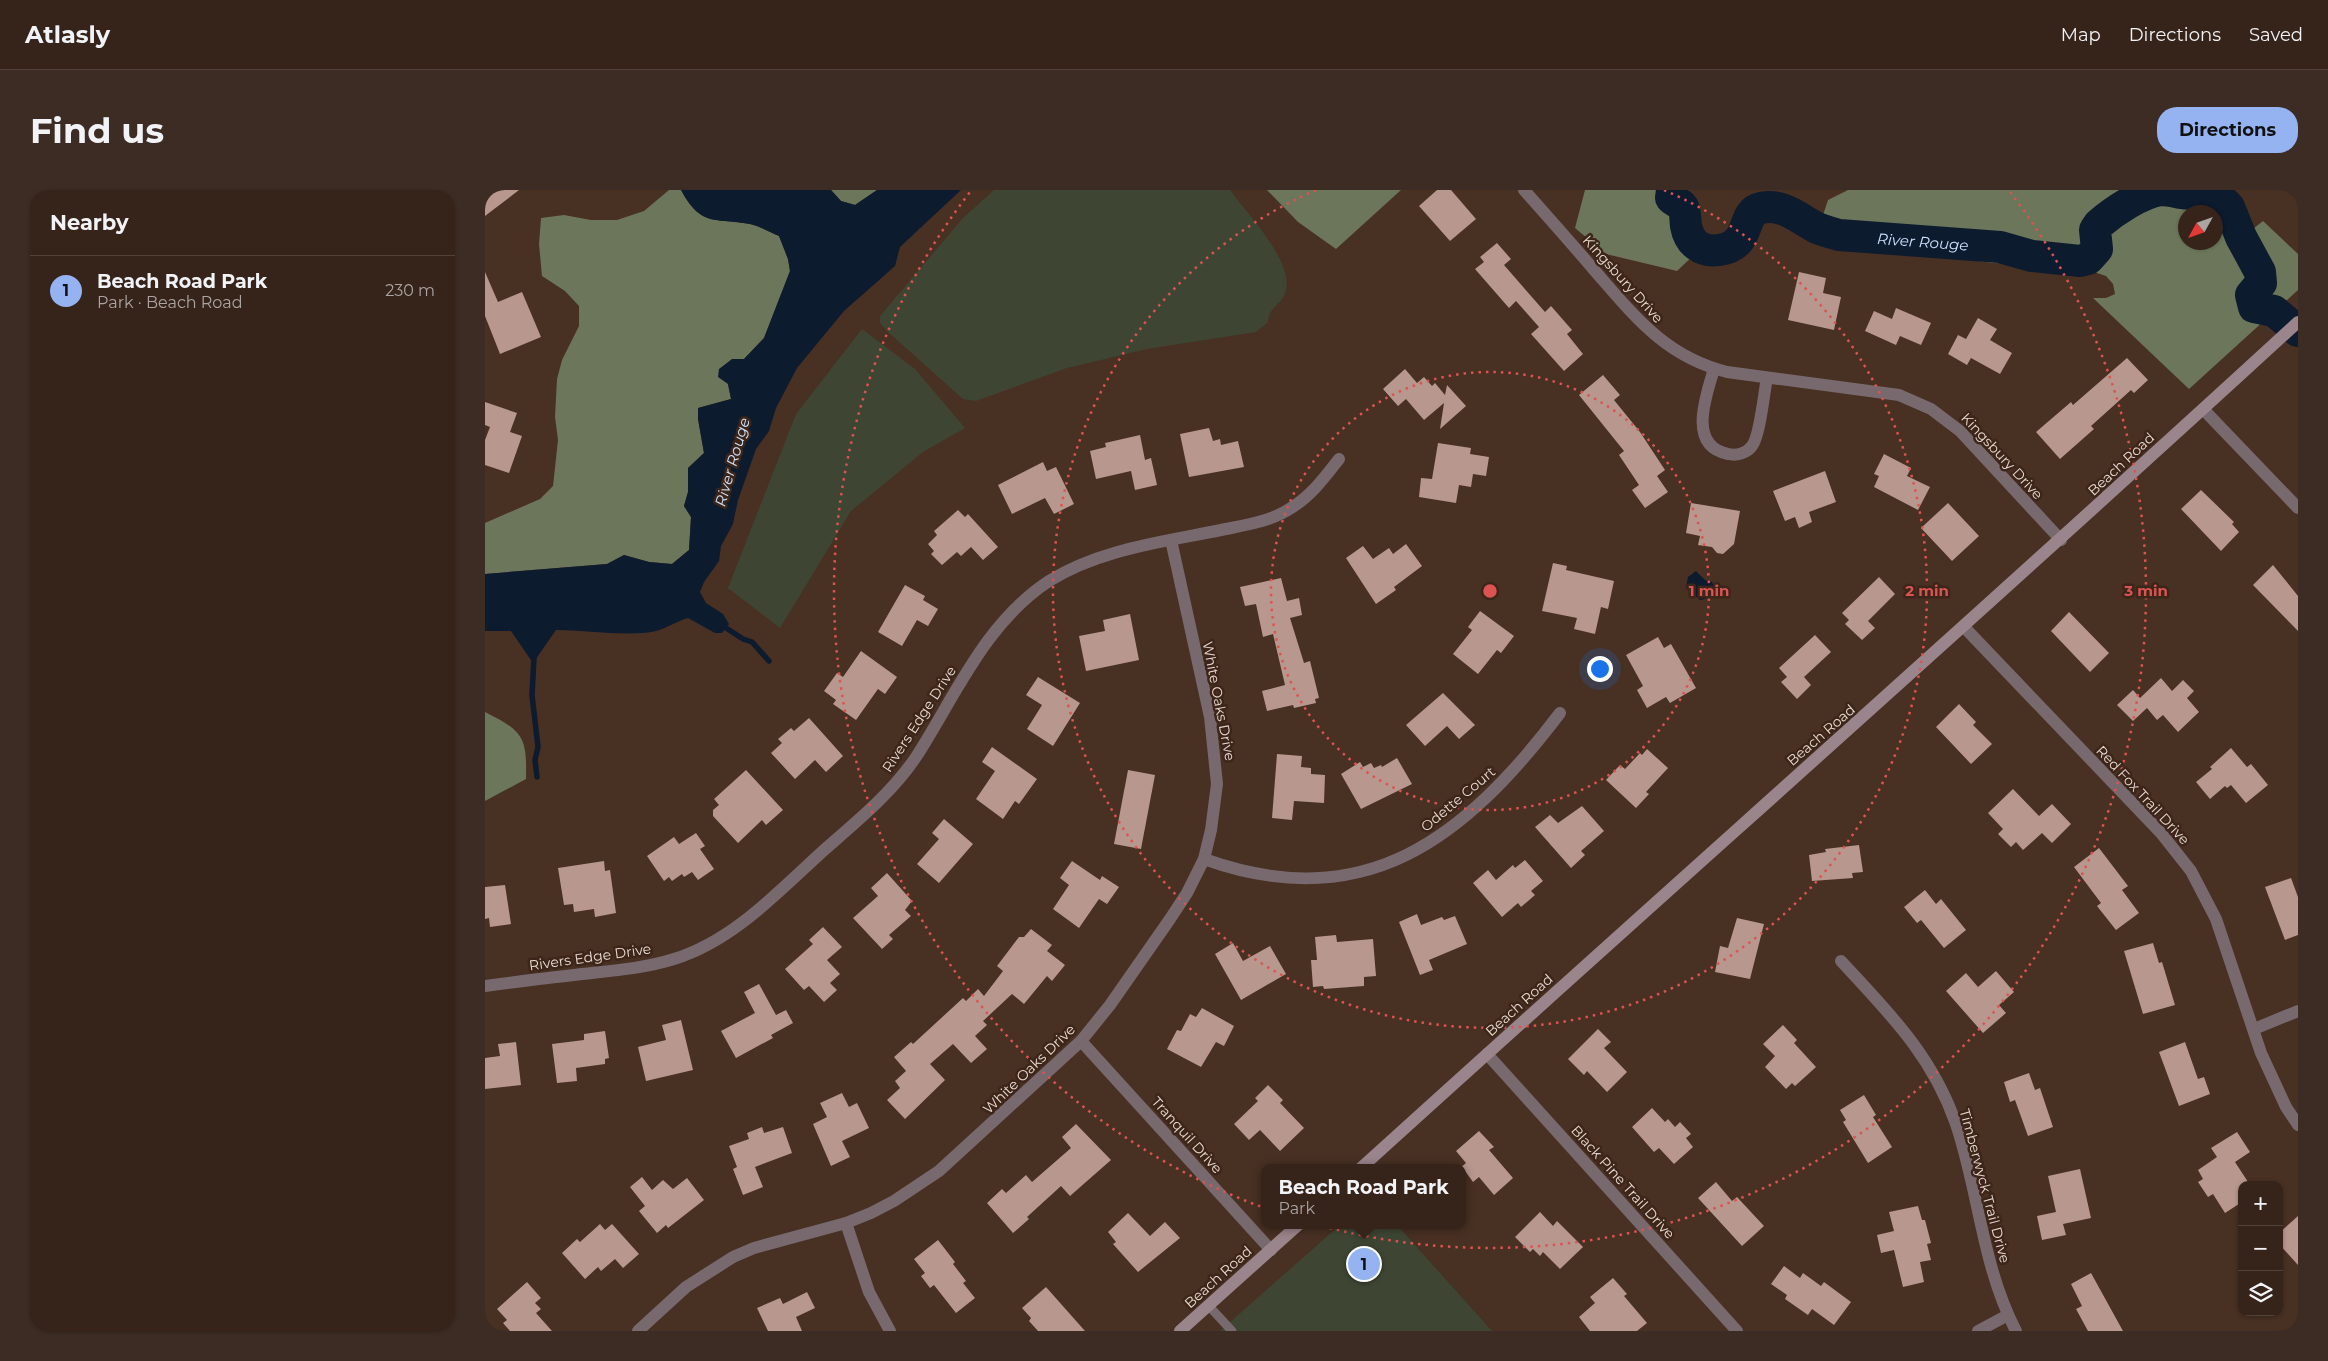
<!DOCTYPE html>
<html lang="en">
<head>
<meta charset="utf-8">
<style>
	body { margin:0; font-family:Montserrat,sans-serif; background:#3d2c23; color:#f1f3f6 }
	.controls { position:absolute; right:15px; bottom:15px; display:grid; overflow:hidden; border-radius:10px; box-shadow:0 1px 4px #0004 }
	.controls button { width:45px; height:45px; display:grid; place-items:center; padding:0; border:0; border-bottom:1px solid #504139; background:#36241a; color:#f1f3f6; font:25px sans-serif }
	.compass { position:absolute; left:1693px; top:15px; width:45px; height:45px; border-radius:50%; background:#36241a; box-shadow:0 1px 4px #0004; rotate:230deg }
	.you { position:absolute; left:1114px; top:478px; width:18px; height:18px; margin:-12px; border:4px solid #fff; border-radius:50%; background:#1a73e8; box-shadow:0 0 0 8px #1a73e833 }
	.badge { display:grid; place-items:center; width:32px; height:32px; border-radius:50%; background:#95b2f1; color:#111; font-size:16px; font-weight:700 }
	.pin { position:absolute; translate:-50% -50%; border:2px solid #fff; box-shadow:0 1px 5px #0006 }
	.popup { position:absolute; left:776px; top:974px; width:205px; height:65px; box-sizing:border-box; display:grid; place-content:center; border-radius:10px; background:#36241a; filter:drop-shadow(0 1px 4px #0005); font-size:16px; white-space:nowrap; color:#aaa4a2 }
	.popup b { font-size:19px; color:#f1f3f6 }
	.popup::after { content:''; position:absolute; left:50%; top:100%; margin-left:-10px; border:10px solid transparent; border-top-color:#36241a }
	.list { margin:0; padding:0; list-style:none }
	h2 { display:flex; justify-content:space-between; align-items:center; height:65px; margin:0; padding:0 20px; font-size:21px }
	h2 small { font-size:16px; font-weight:400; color:#aaa4a2 }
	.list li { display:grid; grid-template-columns:32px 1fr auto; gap:15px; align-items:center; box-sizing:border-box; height:70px; padding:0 20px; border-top:1px solid #504139 }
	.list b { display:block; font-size:19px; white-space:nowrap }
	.list p { margin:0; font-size:16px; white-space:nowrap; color:#aaa4a2 }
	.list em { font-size:16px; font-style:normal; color:#aaa4a2 }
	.icon { flex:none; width:28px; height:28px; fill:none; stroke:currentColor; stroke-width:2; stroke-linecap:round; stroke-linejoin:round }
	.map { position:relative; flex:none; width:1813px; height:1141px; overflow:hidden; border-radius:20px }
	header { display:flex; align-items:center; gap:30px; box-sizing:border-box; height:70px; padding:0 25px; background:#36241a; border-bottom:1px solid #504139 }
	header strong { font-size:24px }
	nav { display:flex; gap:28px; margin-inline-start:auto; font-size:18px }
	.intro { display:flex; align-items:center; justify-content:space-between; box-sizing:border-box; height:120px; padding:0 30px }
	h1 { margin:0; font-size:35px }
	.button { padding:12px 22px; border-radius:20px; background:#95b2f1; color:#111; font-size:18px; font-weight:700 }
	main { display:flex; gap:30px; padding:0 30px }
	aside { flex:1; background:#36241a; border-radius:20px; box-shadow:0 1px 4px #0004 }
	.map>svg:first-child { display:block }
</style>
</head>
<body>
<header>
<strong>Atlasly</strong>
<nav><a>Map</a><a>Directions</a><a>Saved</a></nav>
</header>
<div class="intro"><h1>Find us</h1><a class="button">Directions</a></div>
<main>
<aside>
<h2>Nearby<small></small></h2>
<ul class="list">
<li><span class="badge">1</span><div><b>Beach Road Park</b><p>Park · Beach Road</p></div><em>230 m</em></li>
</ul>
</aside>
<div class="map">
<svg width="1813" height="1141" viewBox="0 0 1813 1141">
	<rect width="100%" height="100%" fill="#483023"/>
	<!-- green -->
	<g fill="#3e4633">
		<path d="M509 0H745C762 24 811 73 800 103 796 115 783 118 783 132L771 142 662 159 582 178 491 211 478 209 403 142 395 133V126L478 28Z"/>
		<path d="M377 139 430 179 480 238 438 262 366 321 295 438 243 398 311 224Z"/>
		<path d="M855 1035H912L1007 1141H735Z"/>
	</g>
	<!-- forest -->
	<g fill="#6c765b" fill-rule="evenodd">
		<path d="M184 0H196C216 37 229 27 265 34 274 36 285 42 294 46L303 69 305 81 279 148 259 169H247L243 194 246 209 213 218V229L219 263 203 278V302L199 316 206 327 204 360 187 374 164 372 139 365 122 374 0 384V333L55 309 68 296 73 250 70 227 72 189 77 170 94 136V116L80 101 57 86 54 54 56 28 79 25 106 30H132L159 21Z"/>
		<path d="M346 0H392L370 15 356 11Z"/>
		<path d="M782 0H916L851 59 813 32Z"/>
		<path d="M1100 0H1177L1211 63 1192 81 1121 64 1090 38Z"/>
		<path d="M1363 0H1747L1758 19 1760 39 1764 42 1778 31 1813 64V100L1704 199 1608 108H1621L1630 104 1628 94 1621 86 1606 81 1563 78 1548 74 1508 73 1493 71 1481 64 1467 66 1383 54H1338L1313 37 1337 28 1343 10ZM1700 22H1730V52H1700Z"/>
		<path d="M0 522C38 541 42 547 41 589L0 611Z"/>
	</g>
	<!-- water -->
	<g fill="#0d1b2f">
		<path d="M196 0H346L356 11 370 15 392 0H476L415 57 410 76 359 121 312 178 291 218 284 241 271 259 253 310 248 334 236 356 234 371 219 392 215 402 221 413 238 424 244 434 237 443H230L203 428C192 431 182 438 171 441 144 447 99 440 71 440L48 473 26 441H0V384L122 374 139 365 164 372 187 374 204 360 206 327 199 316 203 302V278L219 263 213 229V218L246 209 243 194 233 187 234 179 247 169H259L279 148 305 81 303 69 294 46C285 42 274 36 265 34 229 28 216 37 196 0Z"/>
		<path d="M1211 381 1220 390 1227 392C1232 402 1226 409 1215 410L1201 397 1203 387Z"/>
	</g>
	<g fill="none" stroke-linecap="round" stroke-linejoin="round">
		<!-- stream -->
		<g stroke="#0d1b2f" stroke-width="5.5">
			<path d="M235 434 258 449 267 452 284 471"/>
			<path d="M49 468 47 505 53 557 50 570 52 587"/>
		</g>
		<!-- river -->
		<g stroke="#0d1b2f" stroke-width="32">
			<path id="s1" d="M1187 0 1186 8C1189 12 1195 12 1198 17 1201 22 1200 30 1201 36 1204 53 1217 63 1234 60 1268 56 1255 22 1276 18 1299 13 1314 29 1332 38 1339 41 1347 43 1354 45L1515 57 1547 66 1595 71 1603 69 1612 59 1610 40 1614 34C1629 21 1656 3 1676 0 1692 0 1699 8 1717 0"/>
			<path d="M1727 0 1744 17 1756 47 1775 82 1776 93 1766 105 1769 117 1789 121 1813 141"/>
		</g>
	</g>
	<!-- building -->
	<g fill="#b8978e">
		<path d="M0 0H34L0 26Z"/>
		<path d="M952 0H966L991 29 965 51 934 16Z"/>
		<path d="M1012 53 1026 69 1019 75 1060 122 1066 116 1087 140 1082 144 1098 164 1079 181 1046 144 1054 137 1031 111 1024 118 990 79 999 72 995 67Z"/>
		<path d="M0 82 13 112 37 102 56 147 15 164 0 126Z"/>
		<path d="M1314 82 1341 88 1338 103 1356 107 1349 140 1303 130Z"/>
		<path d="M1411 118 1446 133 1436 155 1415 146 1411 155 1380 141 1389 121 1407 129Z"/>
		<path d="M1493 128 1512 139 1505 150 1527 163 1515 184 1486 168 1482 175 1463 164 1473 145 1481 149Z"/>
		<path d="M1642 168 1663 190 1649 203 1646 200 1606 236 1609 239 1575 269 1551 242 1586 212 1588 215Z"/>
		<path d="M920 179 932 193 939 187 947 196 950 193 960 205 962 195 981 216 955 239 959 213 939 230 921 209 913 216 898 199Z"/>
		<path d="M1118 185 1135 205 1129 210 1155 242 1180 280 1172 286 1183 302 1160 318 1147 300 1154 295 1134 265 1139 261 1094 205Z"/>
		<path d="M0 212 32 223 25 242 37 246 24 283 0 275V250L5 237 0 235Z"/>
		<path d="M724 238 728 251 735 249 736 255 753 251 759 277 704 287 695 244Z"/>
		<path d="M655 245 660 270 666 268 672 295 650 300 646 281 611 289 605 261 621 257 620 253Z"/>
		<path d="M953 253 986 258 985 264 1004 267 1001 286 988 284 986 297 974 295 971 313 934 307 936 288 947 289Z"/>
		<path d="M1399 264 1426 278 1422 286 1445 297 1433 320 1389 297 1394 286 1389 284Z"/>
		<path d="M558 272 562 281 571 277 589 314 569 324 560 308 527 324 513 295Z"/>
		<path d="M1340 281 1351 312 1324 322 1327 332 1314 338 1310 327 1300 331 1288 301Z"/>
		<path d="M1716 300 1749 332 1747 334 1754 342 1736 361 1696 319Z"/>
		<path d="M1206 313 1255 321 1249 354 1238 364 1232 363 1227 357 1213 355 1215 346 1201 343Z"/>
		<path d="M1463 313 1494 346 1467 371 1436 338Z"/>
		<path d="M473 320 480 327 483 324 513 357 498 370 486 357 476 366 472 362 457 375 446 364 449 361 443 354 452 345 449 341Z"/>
		<path d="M921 354 937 376 909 397 911 400 891 414 861 368 878 356 888 369 904 358 908 364Z"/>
		<path d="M1068 373 1082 376 1081 380 1129 391 1123 419 1116 417 1110 444 1089 439 1092 428 1057 421Z"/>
		<path d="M1788 375 1813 406V441L1768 395Z"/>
		<path d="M1394 387 1410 404 1383 431 1390 438 1377 450 1360 434 1364 430 1357 423Z"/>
		<path d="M796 388 802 411 814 408 817 425 805 428 819 473 825 471 834 508 830 509 831 513 809 518 808 515 782 521 777 501 800 495 788 444 778 447 771 414 760 416 755 397Z"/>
		<path d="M420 395 440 406 438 410 453 419 443 436 432 430 417 456 393 442Z"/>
		<path d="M995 421 1029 446 1016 463 1012 460 993 484 968 464 987 440 983 437Z"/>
		<path d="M1584 422 1624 463 1605 482 1566 441Z"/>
		<path d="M645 424 654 470 601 481 594 446 620 441 618 430Z"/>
		<path d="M1330 445 1346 462 1319 487 1326 495 1312 509 1296 492 1302 487 1294 478Z"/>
		<path d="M1173 447 1179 458 1186 454 1211 498 1185 513 1181 507 1162 518 1152 500 1158 496 1141 465Z"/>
		<path d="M376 461 412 487 400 504 393 499 371 530 348 514 351 510 339 501 352 483 358 487Z"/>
		<path d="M553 487 595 513 568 556 542 539 557 515 541 505Z"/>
		<path d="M1676 488 1687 501 1698 490 1709 501 1702 508 1714 522 1693 542 1678 525 1672 530 1662 518 1648 531 1632 515 1648 500 1655 508Z"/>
		<path d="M958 503 990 535 974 549 962 536 940 556 921 535Z"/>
		<path d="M1474 514 1491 532 1488 535 1507 554 1486 574 1451 537Z"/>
		<path d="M324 528 358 566 341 582 330 570 310 589 286 563 297 553 293 549 306 538 309 541Z"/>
		<path d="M507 557 552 589 534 614 530 611 518 629 491 609 510 581 497 572Z"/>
		<path d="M1746 558 1762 577 1766 574 1783 595 1761 613 1746 595 1742 598 1740 596 1725 609 1711 592 1727 579 1725 577Z"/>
		<path d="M1162 559 1183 578 1161 602 1164 604 1151 618 1121 590 1135 575 1140 579 1155 563 1157 565Z"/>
		<path d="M792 564 817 566 816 577 826 578V584L840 585 839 613 809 611 807 630 787 628Z"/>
		<path d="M912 568 927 594 876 619 856 584 875 572 878 577 886 573 889 578 896 575 897 577Z"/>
		<path d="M261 580 298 620 281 635 277 630 253 653 228 626V620L234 615 229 609Z"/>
		<path d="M643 580 670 585 656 659 629 654Z"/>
		<path d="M1528 599 1554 626 1567 614 1586 634 1567 653 1557 643 1538 660 1531 652 1526 657 1513 644 1518 639 1503 623Z"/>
		<path d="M1097 616 1119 641 1096 661 1100 665 1086 678 1050 637 1065 625 1073 633Z"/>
		<path d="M459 629 488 654 454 693 432 674 454 649 447 643Z"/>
		<path d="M211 643 220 656 215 659 229 679 213 690 207 682 199 687 197 684 187 691 184 687 179 691 162 666 189 647 194 654Z"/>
		<path d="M1374 655 1378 682 1367 683 1368 688 1327 691 1324 665 1341 662 1340 659Z"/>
		<path d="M1614 658 1643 696 1637 700 1654 723 1631 740 1612 716 1616 713 1589 677Z"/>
		<path d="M1040 670 1058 691 1046 701 1050 705 1036 717 1033 713 1017 727 988 693 1003 680 1011 690 1028 675 1030 678Z"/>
		<path d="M119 671 120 681 125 680 131 723 110 727 109 719 89 722 88 714 79 715 73 678Z"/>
		<path d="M587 671 615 690 617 686 634 697 622 714 614 709 594 738 568 719 584 695 575 688Z"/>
		<path d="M402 683 427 711 420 720 426 726 404 745 408 749 397 759 368 728 393 706 386 698Z"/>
		<path d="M1806 688 1813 707V745L1800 750 1780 697Z"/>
		<path d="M20 695 26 734 5 737 4 728 0 729V697Z"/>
		<path d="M1440 700 1451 714 1456 709 1481 740 1459 758 1436 730 1432 733 1419 717Z"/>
		<path d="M932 724 936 735 957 727 959 730 970 726 982 754 944 770 948 780 935 785 914 732Z"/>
		<path d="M1252 728 1279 734 1265 789 1230 782 1235 756 1243 758Z"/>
		<path d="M338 737 357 757 342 770 355 784 345 793 352 800 339 812 324 796 319 800 300 779 328 754 324 750Z"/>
		<path d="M546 739 567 755 562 761 580 775 567 791 562 786 539 814 527 804 498 831 502 835 490 846 502 859 486 873 468 854 445 874 460 890 420 929 402 910 415 898 410 891 421 881 409 867 426 852 428 854 478 808 481 811 493 799 499 806 518 781 512 776 534 747H539Z"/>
		<path d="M851 745 852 752 888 749 891 786 879 787V796L839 799 838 796 828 797 826 770H832L830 747Z"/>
		<path d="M748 753 758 771 785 756 801 784 756 810 730 764Z"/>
		<path d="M1668 753 1674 773 1677 772 1690 815 1658 824 1639 761Z"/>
		<path d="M1511 781 1529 802 1514 815 1521 823 1498 843 1461 801 1481 783 1493 797Z"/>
		<path d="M274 794 291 825 301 820 308 833 286 845 288 848 251 868 236 841 270 823 259 802Z"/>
		<path d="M717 818 749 836 739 856 731 852 716 877 682 859 692 840 696 841 705 824 711 827Z"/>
		<path d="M196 830 208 880 161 891 153 857 181 850 177 835Z"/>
		<path d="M1298 835 1312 850 1309 853 1331 877 1310 896 1307 893 1301 899 1280 877 1290 866 1278 854Z"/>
		<path d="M1113 839 1126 852 1119 858 1142 882 1122 902 1102 881 1099 885 1083 869Z"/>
		<path d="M120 841 124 868 120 869V874L91 878 92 891 72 893 67 854 99 850V844Z"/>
		<path d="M31 852 36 895 0 899V868L15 866 13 854Z"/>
		<path d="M1700 852 1713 889 1719 887 1725 904 1694 916 1674 862Z"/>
		<path d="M1544 883 1550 900 1555 898 1568 937 1543 946 1530 910 1525 912 1519 892Z"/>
		<path d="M783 895 798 910 795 913 819 938 795 961 775 940 764 950 749 934 773 911 770 908Z"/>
		<path d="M357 903 364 917 372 913 384 938 357 951 365 967 346 976 328 934 342 927 335 913Z"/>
		<path d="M1379 905 1391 925 1388 927 1407 957 1383 973 1358 932 1361 930 1355 920Z"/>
		<path d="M1167 918 1180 932 1183 929 1190 937 1195 932 1206 944 1201 948 1208 957 1189 974 1174 958 1169 962 1147 937Z"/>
		<path d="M591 934 626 970 585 1006 576 996 542 1027 544 1029 528 1043 502 1013 517 999 521 1003 541 985 547 992 586 958 577 947Z"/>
		<path d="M277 937 279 943 298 937 307 963 270 977 278 997 258 1005 248 979 252 977 244 956 264 949 262 943Z"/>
		<path d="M994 941 1009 957 1004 960 1028 988 1009 1005 994 987 988 992 978 978H975L981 973 971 961Z"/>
		<path d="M1752 942 1765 962 1750 972 1765 995H1757V1012L1740 1023 1728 1004 1723 1007 1713 992 1718 989 1713 980 1732 967 1726 958Z"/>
		<path d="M1595 979 1606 1028 1578 1034 1581 1045 1557 1050 1552 1026 1571 1022 1563 986Z"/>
		<path d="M157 987 167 1000 178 990 188 999 202 988 219 1010 183 1038 181 1035 172 1043 154 1021 160 1016 145 997Z"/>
		<path d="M1231 992 1247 1011 1252 1007 1279 1036 1257 1056 1213 1008Z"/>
		<path d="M1433 1016 1437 1030H1440L1446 1053 1442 1054 1446 1070 1435 1072 1439 1092 1418 1097 1409 1060 1396 1063 1392 1045 1409 1041 1404 1022Z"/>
		<path d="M1055 1022 1068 1036 1072 1031 1098 1057 1075 1079 1058 1062 1055 1066 1048 1059 1045 1062 1030 1047Z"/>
		<path d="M643 1023 665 1046 680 1032 695 1048 653 1082 628 1054 631 1052 623 1042Z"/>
		<path d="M1813 1026V1075L1794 1054V1043Z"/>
		<path d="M115 1034 120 1040 127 1034 154 1064 138 1078 130 1069 116 1081 113 1077 100 1089 77 1063 92 1049 95 1052Z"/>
		<path d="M453 1050 470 1072 468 1074 481 1091 478 1093 490 1108 471 1123 449 1095 445 1098 436 1086 440 1083 429 1069Z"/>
		<path d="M1299 1076 1315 1088 1318 1083 1336 1096 1339 1092 1366 1112 1349 1135 1327 1119 1323 1125 1300 1109 1302 1105 1286 1094Z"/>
		<path d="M1606 1083 1638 1141H1603L1591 1119 1597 1116 1586 1094Z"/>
		<path d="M1128 1088 1142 1104 1139 1106 1162 1133 1152 1141H1105L1094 1127 1110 1113 1105 1107Z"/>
		<path d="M42 1092 56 1108 50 1113 56 1119 51 1123 67 1141H25L18 1133 22 1130 12 1119Z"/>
		<path d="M561 1097 600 1141H553L544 1131 546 1128 537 1118Z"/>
		<path d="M322 1102 330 1118 311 1127 317 1141H283L272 1118 295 1108 298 1114Z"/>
	</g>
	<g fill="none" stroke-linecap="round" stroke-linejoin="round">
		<!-- lane -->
		<path stroke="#77696d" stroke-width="9" d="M723 1115 747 1141"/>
		<!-- street -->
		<g stroke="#77696d" stroke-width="12">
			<path d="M1039 0C1063 27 1087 54 1110 81 1150 127 1181 167 1242 182L1414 205 1446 219 1475 241 1576 350"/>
			<path d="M1229 179C1221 206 1202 256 1243 264 1252 266 1262 263 1267 256 1275 246 1279 202 1282 188"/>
			<path d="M1718 219 1813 318"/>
			<path d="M1479 437 1676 643 1706 681 1731 729 1776 863 1801 917 1813 935"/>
			<path d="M719 669C881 727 980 648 1075 523"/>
			<path d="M1356 771C1404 823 1447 865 1471 934 1494 1002 1497 1076 1531 1141"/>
			<path d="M0 796C30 792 60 788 89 785 123 781 157 779 189 769 248 751 294 701 338 661 371 632 406 604 431 567 471 505 500 433 564 391 615 359 678 352 736 340 760 335 785 332 806 318 826 306 840 287 854 269"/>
			<path d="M1769 839 1813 821"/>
			<path d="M596 851 786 1060"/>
			<path d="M1002 864 1252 1141"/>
			<path d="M361 1033 384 1102 405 1141"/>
			<path d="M153 1141 201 1097 248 1067 269 1058 361 1033 386 1023 409 1011 454 981 596 851 625 815 685 729 702 703 719 669 726 640 732 594 725 527 686 350"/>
			<path d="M1493 1141 1523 1125"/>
		</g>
		<!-- secondary -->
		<g stroke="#9b858c" stroke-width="12">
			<path d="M876 978C1188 695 1503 417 1813 132"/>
			<path d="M695 1141 813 1035"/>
		</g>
	</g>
	<!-- distance rings -->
	<g fill="none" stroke="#db5452" stroke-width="2.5" stroke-dasharray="2.5 5">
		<circle cx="1005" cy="401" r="219"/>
		<path d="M1179 0A437 437 0 1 1 831 0"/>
		<path d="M1525 2A656 656 0 1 1 485 2"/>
	</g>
	<g text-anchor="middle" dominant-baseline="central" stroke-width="5" stroke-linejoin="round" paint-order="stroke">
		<!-- street labels -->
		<g font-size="14" fill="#e9dad1" stroke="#3d2619">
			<text transform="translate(1138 89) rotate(48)">Kingsbury Drive</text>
			<text transform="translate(1517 266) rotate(47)">Kingsbury Drive</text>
			<text transform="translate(1636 274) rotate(-43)">Beach Road</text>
			<text transform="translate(734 511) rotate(79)">White Oaks Drive</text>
			<text transform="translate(434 529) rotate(-57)">Rivers Edge Drive</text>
			<text transform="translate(1336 545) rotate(-41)">Beach Road</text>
			<text transform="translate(1658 605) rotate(47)">Red Fox Trail Drive</text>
			<text transform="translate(973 609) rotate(-40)">Odette Court</text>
			<text transform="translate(105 767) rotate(-8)">Rivers Edge Drive</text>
			<text transform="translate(1034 815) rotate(-42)">Beach Road</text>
			<text transform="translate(544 879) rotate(-44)">White Oaks Drive</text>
			<text transform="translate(702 945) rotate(48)">Tranquil Drive</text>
			<text transform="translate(1138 992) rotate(48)">Black Pine Trail Drive</text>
			<text transform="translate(1500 996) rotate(75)">Timberwyck Trail Drive</text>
			<text transform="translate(733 1087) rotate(-42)">Beach Road</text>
		</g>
		<!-- water labels -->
		<g font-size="15" font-style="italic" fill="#cde1fc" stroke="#3d2619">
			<text stroke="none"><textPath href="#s1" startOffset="320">River Rouge</textPath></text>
			<text transform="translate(247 272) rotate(-74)">River Rouge</text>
		</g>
	</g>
	<circle cx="1005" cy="401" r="8" fill="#db5452" stroke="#3d2619" stroke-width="2.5"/>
	<g font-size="15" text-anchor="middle" font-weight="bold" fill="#db5452" stroke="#3d2619" stroke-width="5" stroke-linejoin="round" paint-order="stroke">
		<text x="1224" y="406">1 min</text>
		<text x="1442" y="406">2 min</text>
		<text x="1661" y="406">3 min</text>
	</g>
</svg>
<div class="controls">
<button>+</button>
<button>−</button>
<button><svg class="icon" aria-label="layers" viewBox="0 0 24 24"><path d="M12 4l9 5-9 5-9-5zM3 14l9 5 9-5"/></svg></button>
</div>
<svg class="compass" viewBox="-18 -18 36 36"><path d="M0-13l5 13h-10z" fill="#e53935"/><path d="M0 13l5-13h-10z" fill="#aaa4a2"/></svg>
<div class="you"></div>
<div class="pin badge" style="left:879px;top:1074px">1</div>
<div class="popup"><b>Beach Road Park</b>Park</div>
</div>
</main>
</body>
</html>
